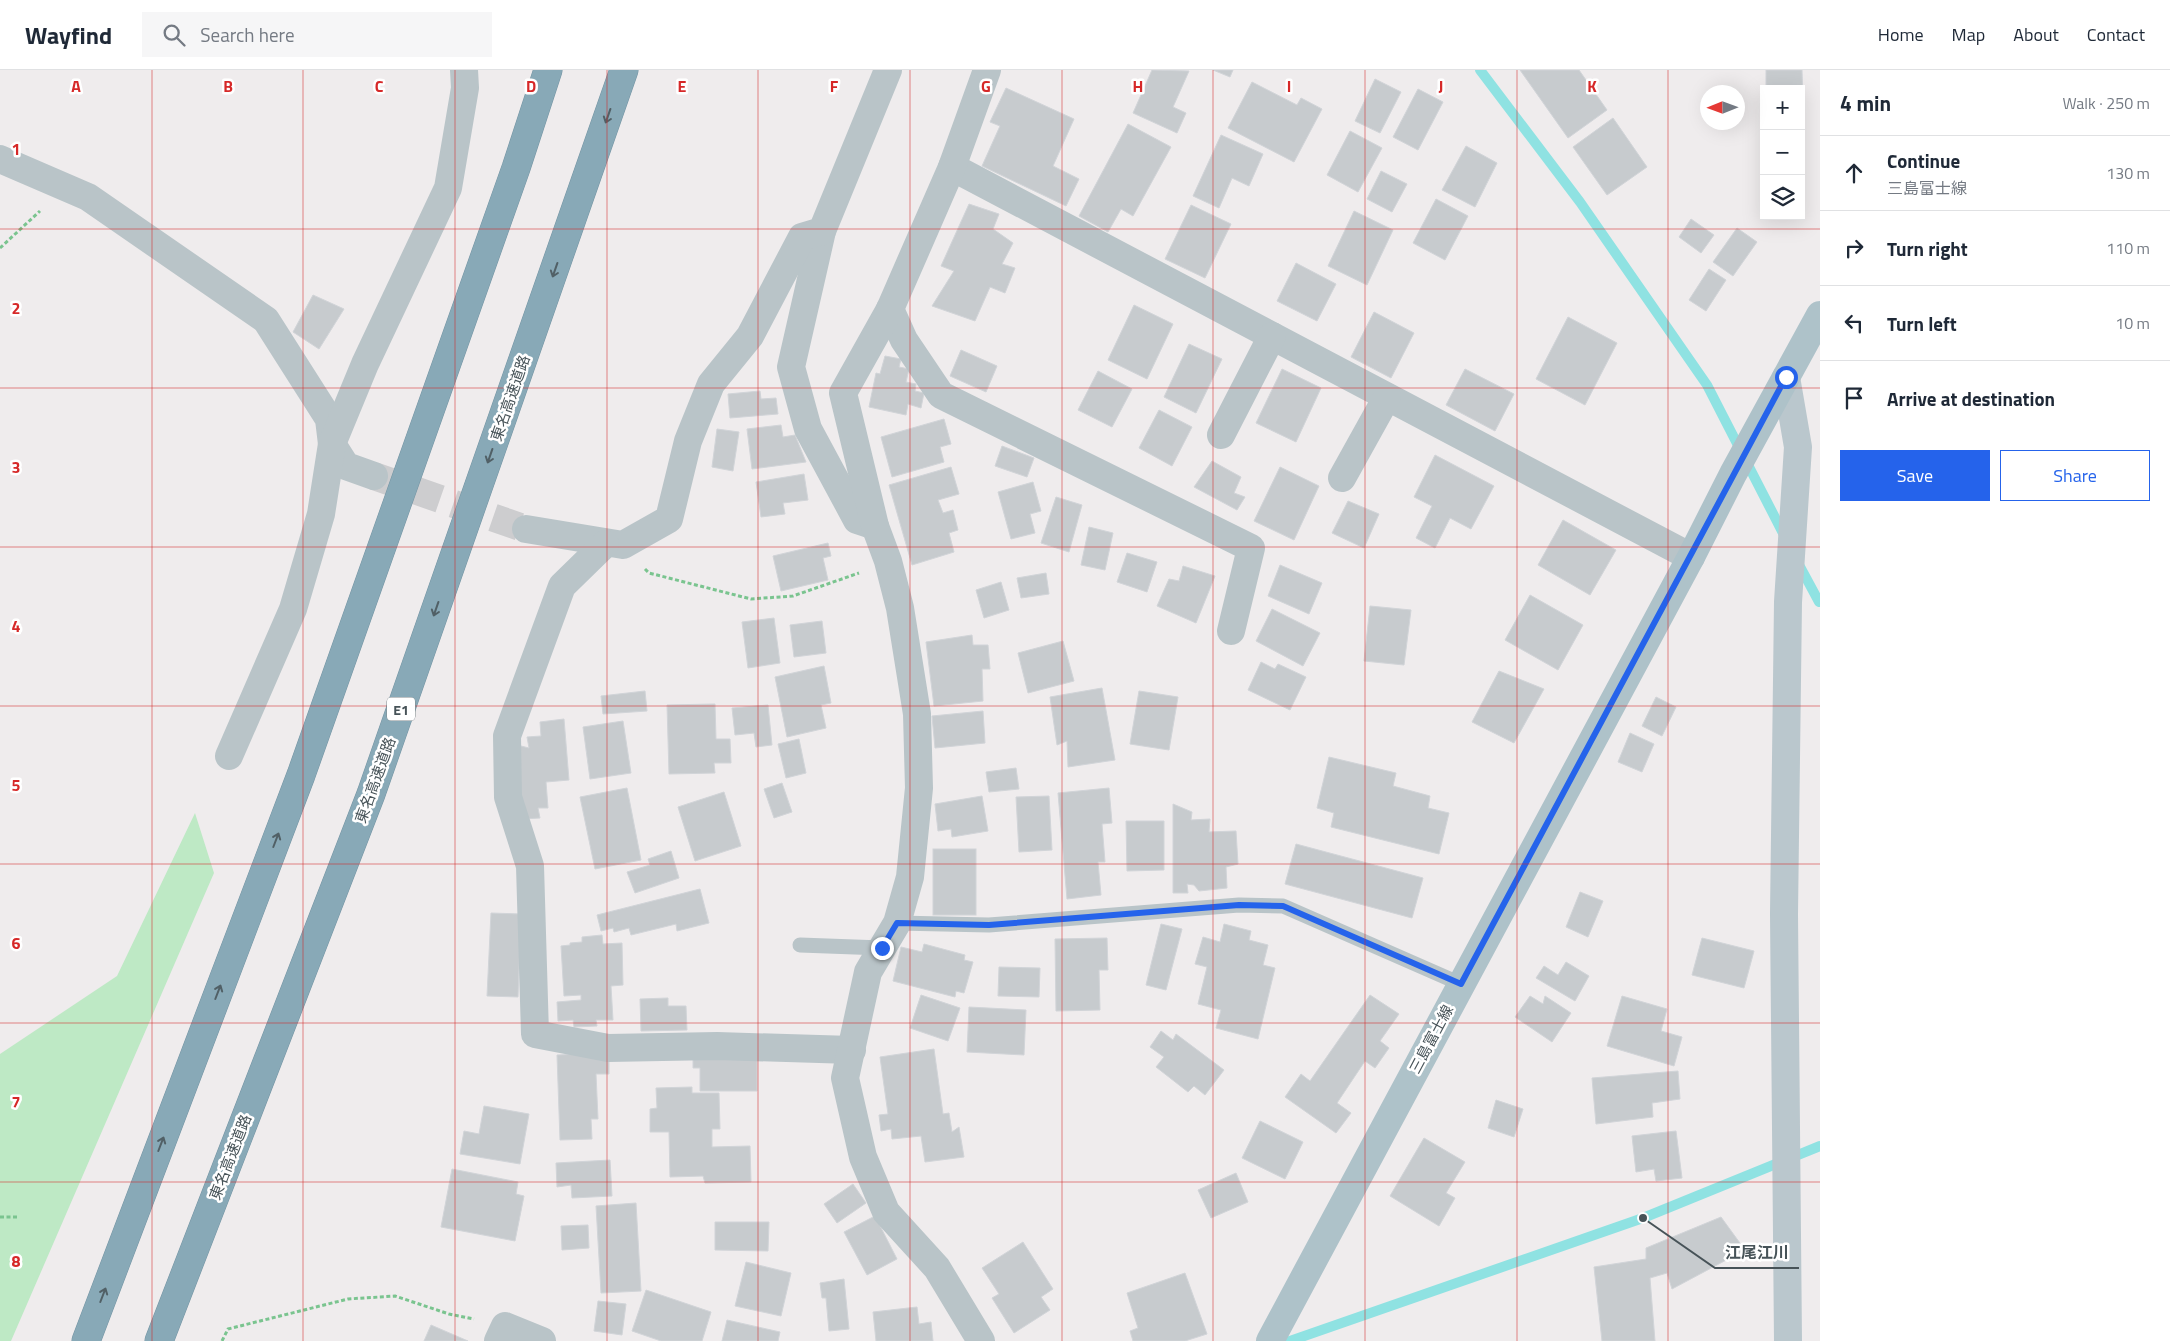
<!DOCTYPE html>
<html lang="en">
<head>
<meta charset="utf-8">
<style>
	body { margin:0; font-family:"Titillium Web","Noto Sans JP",sans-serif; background:#f6f6f7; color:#1f2937 }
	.controls { position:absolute; right:15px; top:15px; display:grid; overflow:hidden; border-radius:0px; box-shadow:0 5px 20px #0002 }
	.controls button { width:45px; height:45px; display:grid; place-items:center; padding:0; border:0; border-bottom:1px solid #e0e1e3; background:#fff; color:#1f2937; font:25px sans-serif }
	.compass { position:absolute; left:1700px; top:15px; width:45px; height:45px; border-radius:50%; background:#fff; box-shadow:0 5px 20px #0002; rotate:269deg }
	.stop { position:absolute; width:15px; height:15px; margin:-11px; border:4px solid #2563eb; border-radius:50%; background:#fff }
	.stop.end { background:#2563eb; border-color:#fff; box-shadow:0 1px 5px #0008 }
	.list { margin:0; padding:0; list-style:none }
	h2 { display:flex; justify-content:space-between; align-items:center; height:65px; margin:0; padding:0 20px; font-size:21px }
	h2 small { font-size:16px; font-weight:400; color:#747a83 }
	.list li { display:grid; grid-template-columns:32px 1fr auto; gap:15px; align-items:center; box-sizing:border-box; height:75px; padding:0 20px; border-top:1px solid #e0e1e3 }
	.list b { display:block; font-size:19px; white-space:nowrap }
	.list p { margin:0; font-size:16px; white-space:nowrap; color:#747a83 }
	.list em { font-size:16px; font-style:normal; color:#747a83 }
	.actions { display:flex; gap:10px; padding:15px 20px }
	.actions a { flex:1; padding:11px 0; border:1px solid #2563eb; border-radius:0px; text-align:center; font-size:18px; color:#2563eb }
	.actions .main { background:#2563eb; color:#fff }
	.icon { flex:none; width:28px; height:28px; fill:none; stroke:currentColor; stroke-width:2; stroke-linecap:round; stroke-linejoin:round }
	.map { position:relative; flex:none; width:1820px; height:1271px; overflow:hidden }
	header { display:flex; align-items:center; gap:30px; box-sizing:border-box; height:70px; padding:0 25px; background:#fff; border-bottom:1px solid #e0e1e3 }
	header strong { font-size:24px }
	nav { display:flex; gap:28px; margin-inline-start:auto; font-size:18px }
	.search { width:350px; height:45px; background:#f6f6f7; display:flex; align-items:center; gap:12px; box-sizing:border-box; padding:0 18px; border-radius:0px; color:#747a83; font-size:19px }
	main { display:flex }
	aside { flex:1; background:#fff }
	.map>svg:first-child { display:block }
</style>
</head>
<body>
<header>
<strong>Wayfind</strong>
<div class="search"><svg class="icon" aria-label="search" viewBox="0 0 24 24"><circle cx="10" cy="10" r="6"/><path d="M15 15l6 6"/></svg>Search here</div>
<nav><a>Home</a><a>Map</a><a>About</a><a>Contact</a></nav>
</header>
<main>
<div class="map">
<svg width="1820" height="1271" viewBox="0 0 1820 1271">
	<rect width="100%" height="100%" fill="#efeced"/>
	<!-- green -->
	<path fill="#bee9c5" d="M195 743 214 803 11 1271H0V984L117 906Z"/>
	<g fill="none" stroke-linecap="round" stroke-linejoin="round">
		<!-- stream -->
		<g stroke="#8fe2e2" stroke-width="10">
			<path d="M1480 0 1580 132 1707 315 1785 467"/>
			<path d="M1797 491 1819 532"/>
			<path d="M1290 1271 1643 1148 1820 1076"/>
		</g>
	</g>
	<!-- building -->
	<g fill="#c7cbce" stroke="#d1d4d8">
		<path d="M1152 0 1189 1 1173 37 1186 43 1177 63 1133 43Z"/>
		<path d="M1213 0H1233L1230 7Z"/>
		<path d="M1520 0H1579L1607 40 1568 68Z"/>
		<path d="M1766 0H1802L1804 66H1801V19H1766Z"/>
		<path d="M1375 9 1401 22 1380 63 1355 51Z"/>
		<path d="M1252 12 1297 35 1301 28 1322 39 1294 92 1228 58Z"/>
		<path d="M1006 18 1074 49 1053 96 1079 109 1066 136 982 96 1000 56 990 52Z"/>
		<path d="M1418 19 1443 32 1418 80 1393 67Z"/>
		<path d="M1613 48 1647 97 1607 125 1573 77Z"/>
		<path d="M1128 54 1171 77 1133 146 1121 139 1108 162 1079 146Z"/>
		<path d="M1350 61 1382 78 1358 122 1327 105Z"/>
		<path d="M1221 65 1263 84 1249 116 1232 108 1219 138 1193 126Z"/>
		<path d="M1466 76 1497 93 1475 137 1442 120Z"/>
		<path d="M1381 101 1407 114 1392 142 1367 129Z"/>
		<path d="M1436 129 1468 146 1445 190 1413 173Z"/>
		<path d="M969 134 999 144 993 159 1013 173 1002 194 1015 198 1005 223 990 217 975 251 932 236 954 201 941 196Z"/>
		<path d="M1191 135 1231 154 1205 208 1165 189Z"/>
		<path d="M1354 141 1393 160 1367 215 1328 196Z"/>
		<path d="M1691 149 1714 165 1701 183 1679 167Z"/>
		<path d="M1737 158 1757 172 1733 206 1713 192Z"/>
		<path d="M1296 193 1336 214 1317 251 1277 231Z"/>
		<path d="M1709 199 1726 210 1706 241 1689 230Z"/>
		<path d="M313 225 344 239 319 279 293 262Z"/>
		<path d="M1134 235 1173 254 1147 309 1108 290Z"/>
		<path d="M1374 242 1414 263 1391 308 1351 287Z"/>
		<path d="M1568 247 1617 273 1585 335 1536 309Z"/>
		<path d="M1189 274 1222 289 1196 343 1164 327Z"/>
		<path d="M961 280 997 296 986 322 950 306Z"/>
		<path d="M885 286 901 289 899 297 909 299 906 312 916 314 915 321 924 323 921 338 908 334 906 345 869 337 876 303 880 304Z"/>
		<path d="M1282 299 1321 318 1296 372 1256 353Z"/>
		<path d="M1465 299 1514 324 1495 361 1446 335Z"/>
		<path d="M1098 301 1132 319 1112 357 1078 340Z"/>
		<path d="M760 321 761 329 776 328 778 344 730 348 728 324Z"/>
		<path d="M1159 340 1192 357 1172 396 1139 378Z"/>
		<path d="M944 349 951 374 940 377 944 392 892 407 881 367Z"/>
		<path d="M781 355 783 367 795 365 806 392 752 399 747 359Z"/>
		<path d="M717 359 739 362 733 401 712 397Z"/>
		<path d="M1002 376 1034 388 1027 407 995 396Z"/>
		<path d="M1435 385 1494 416 1471 459 1450 448 1435 478 1416 468 1432 436 1414 427Z"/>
		<path d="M1212 391 1241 407 1234 423 1245 427 1237 440 1194 417Z"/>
		<path d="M951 397 959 424 938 430 943 443 953 440 958 460 949 463 954 482 912 495 889 415Z"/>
		<path d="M1280 397 1319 416 1294 470 1254 451Z"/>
		<path d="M804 404 808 430 783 433 785 444 761 447 756 412Z"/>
		<path d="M1033 412 1041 441 1030 444 1035 463 1011 469 998 422Z"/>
		<path d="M1056 427 1082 435 1069 482 1041 473Z"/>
		<path d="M1348 431 1379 444 1364 478 1332 463Z"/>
		<path d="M1563 450 1616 480 1590 525 1538 495Z"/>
		<path d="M1089 457 1113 463 1105 500 1081 495Z"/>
		<path d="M828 473 831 486 823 488 828 510 781 521 773 486Z"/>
		<path d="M1127 483 1157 492 1147 522 1117 512Z"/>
		<path d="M1280 495 1322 513 1309 544 1268 526Z"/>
		<path d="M1183 496 1215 506 1196 553 1157 536 1169 509 1179 511Z"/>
		<path d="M1046 503 1049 524 1021 528 1017 508Z"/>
		<path d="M1001 512 1009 540 984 548 976 520Z"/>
		<path d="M1530 525 1583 555 1558 600 1505 570Z"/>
		<path d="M1370 536 1411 540 1404 595 1364 591Z"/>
		<path d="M1272 539 1320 563 1303 596 1256 571Z"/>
		<path d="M774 548 780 593 748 598 742 552Z"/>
		<path d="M822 551 826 583 794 587 790 555Z"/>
		<path d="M972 565 973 575H988L990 599H982L983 631 934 636 926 572Z"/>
		<path d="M1063 571 1074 611 1028 623 1018 583Z"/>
		<path d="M1261 592 1275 599 1278 594 1306 607 1290 640 1248 620Z"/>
		<path d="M824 596 831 633 821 635 826 658 787 667 775 607Z"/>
		<path d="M1499 601 1544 619 1514 673 1472 652Z"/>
		<path d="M1102 618 1115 690 1068 697 1067 671 1057 675 1050 627Z"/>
		<path d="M645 621 647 641 603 644 601 626Z"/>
		<path d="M1139 621 1178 627 1169 680 1130 674Z"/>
		<path d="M1656 627 1676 637 1662 666 1642 656Z"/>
		<path d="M715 634 716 669H730L731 693H714L715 703 669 704 667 635Z"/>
		<path d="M768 635 772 675 756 677 754 663 735 665 732 638Z"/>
		<path d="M983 641 985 673 935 678 932 646Z"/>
		<path d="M564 649 569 710 546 712 548 738H538L540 748 523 749 517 675 529 678 527 667 541 666 540 652Z"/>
		<path d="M623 651 631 703 590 709 583 657Z"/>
		<path d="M1630 663 1654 674 1642 702 1618 692Z"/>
		<path d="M799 669 806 703 786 708 778 674Z"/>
		<path d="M1329 687 1396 703 1393 716 1430 726 1428 738 1449 743 1439 784 1331 757 1334 743 1317 738Z"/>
		<path d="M1016 698 1019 719 989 722 986 702Z"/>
		<path d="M782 713 792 742 774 748 764 719Z"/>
		<path d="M627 718 641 790 595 799 580 727Z"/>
		<path d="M1109 718 1112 753 1102 754 1105 792H1098L1101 825 1067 829 1058 723Z"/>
		<path d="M724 722 741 776 695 791 678 737Z"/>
		<path d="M982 726 988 761 952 767 951 759 938 761 935 734Z"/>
		<path d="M1049 726 1052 780 1019 782 1016 727Z"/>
		<path d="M1173 734 1192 742 1191 750 1210 749 1209 762 1236 761 1238 794 1226 797 1227 818 1199 821 1194 815 1187 814 1188 823H1173Z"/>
		<path d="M1126 751H1164V800L1127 801Z"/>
		<path d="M1296 774 1423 808 1412 848 1285 814Z"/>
		<rect x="933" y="779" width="43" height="66"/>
		<path d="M671 781 679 808 635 823 627 802 650 795 648 789Z"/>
		<path d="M700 819 709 853 677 861 676 854 631 865 629 858 614 862 613 858 601 861 597 845Z"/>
		<path d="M1580 822 1603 831 1588 867 1566 857Z"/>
		<path d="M491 843 521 844 518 927 487 926Z"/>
		<path d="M1161 854 1182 859 1166 920 1146 915Z"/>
		<path d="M1224 854 1251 861 1249 870 1268 875 1263 895 1275 898 1258 969 1216 958 1221 940 1198 934 1207 897 1195 894 1203 867 1220 872Z"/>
		<path d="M602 865 603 874 622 873 623 915 611 916 613 950H596L597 956 574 957 573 950 558 951 557 932 581 930V925L564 926 561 876 570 875V873L582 872V867Z"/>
		<path d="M1107 868 1108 900H1099L1100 940 1056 941 1055 869Z"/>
		<path d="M1702 868 1754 881 1744 918 1692 905Z"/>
		<path d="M924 874 965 885 964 890 973 892 964 923 956 921 955 927 893 911 901 877 922 882Z"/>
		<path d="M1566 892 1589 906 1575 931 1536 908 1544 896 1558 905Z"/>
		<path d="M999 897 1040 898 1039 927 998 926Z"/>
		<path d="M921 925 960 938 948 971 910 958Z"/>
		<path d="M1370 925 1399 944 1380 971 1389 978 1375 998 1365 991 1337 1033 1351 1043 1336 1063 1285 1027 1301 1004 1310 1011Z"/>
		<path d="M1530 926 1543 934 1545 926 1571 943 1552 972 1515 947Z"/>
		<path d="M1622 926 1667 939 1661 961 1682 967 1674 996 1607 976Z"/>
		<path d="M668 928V936H686L687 960 641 961 640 929Z"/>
		<path d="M969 937 1026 940 1024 985 967 982Z"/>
		<path d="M1161 961 1173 970 1176 964 1224 1000 1205 1025 1194 1016 1188 1022 1156 997 1164 987 1150 977Z"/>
		<path d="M934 979 943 1044 949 1043 952 1062 959 1057 964 1087 925 1092 921 1066 892 1069 891 1059 881 1061 879 1045 888 1044 880 987Z"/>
		<path d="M609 983V1004H596L598 1049H591L592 1069 560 1070 557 985Z"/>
		<path d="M757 988V1021H700V998H693V989Z"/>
		<path d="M1678 1001 1680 1029 1652 1033 1653 1047 1596 1054 1592 1008Z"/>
		<path d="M692 1017V1023H719L720 1059H712V1077L750 1076 751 1112 705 1113 703 1106 670 1107 669 1062H650V1039L657 1038 656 1018Z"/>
		<path d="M1496 1030 1523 1039 1514 1067 1488 1058Z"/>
		<path d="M484 1036 529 1044 520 1094 460 1084 464 1061 479 1064Z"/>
		<path d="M1260 1051 1303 1072 1285 1109 1242 1088Z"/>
		<path d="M1676 1061 1682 1108 1656 1111 1654 1099 1636 1102 1632 1066Z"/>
		<path d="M1424 1068 1465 1092 1446 1123 1455 1128 1439 1156 1390 1126Z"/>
		<path d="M610 1090 612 1126 572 1128 571 1115 557 1117 556 1093Z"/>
		<path d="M452 1099 518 1112 516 1124 524 1126 515 1171 441 1157Z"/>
		<path d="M1236 1103 1248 1132 1211 1148 1198 1120Z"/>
		<path d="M853 1114 866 1133 837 1153 824 1134Z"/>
		<path d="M636 1133 641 1221 601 1223 596 1136Z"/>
		<path d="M875 1146 897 1189 867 1205 844 1162Z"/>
		<path d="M1721 1147 1745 1180 1672 1219 1667 1203 1650 1208 1655 1271H1602L1594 1197 1646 1189V1178Z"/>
		<path d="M715 1152H769L768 1181 715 1180Z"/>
		<path d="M588 1155 589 1178 562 1180 561 1156Z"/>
		<path d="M1023 1172 1053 1219 1041 1227 1050 1240 1014 1263 992 1228 999 1224 982 1198Z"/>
		<path d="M746 1192 791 1203 781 1246 735 1236Z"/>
		<path d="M1185 1203 1207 1264 1185 1271H1133L1130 1261 1138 1258 1127 1223Z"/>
		<path d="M844 1209 849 1259 829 1261 826 1228H822L820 1213Z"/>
		<path d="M646 1220 711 1242 702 1271H661L632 1261Z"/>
		<path d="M598 1231 626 1234 622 1265 594 1261Z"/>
		<path d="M917 1237 919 1254 931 1252 933 1271H876L873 1242Z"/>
		<path d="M727 1250 780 1262 778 1271H722Z"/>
		<path d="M431 1255 468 1271H424Z"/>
	</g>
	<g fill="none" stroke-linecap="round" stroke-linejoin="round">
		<!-- street-tunnel -->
		<path stroke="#cdcdcf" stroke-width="28" stroke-dasharray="28 14" stroke-linecap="butt" d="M374 406 526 459"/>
		<defs>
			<g id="highway">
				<path d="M86 1271 301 705 516 98 548 0"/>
				<path d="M159 1271 371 724 624 0"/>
			</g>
		</defs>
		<!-- highway casing -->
		<use href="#highway" stroke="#7494a3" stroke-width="29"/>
		<!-- path -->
		<g stroke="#7ac48f" stroke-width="3" stroke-dasharray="4 2.5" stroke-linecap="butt">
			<path d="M0 178 40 141"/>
			<path d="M645 499 649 503 751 529 793 526 859 503"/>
			<path d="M0 1147H18"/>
			<path d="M222 1271 228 1259 348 1229 395 1226 449 1244 474 1249"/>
		</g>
		<!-- lane -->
		<g stroke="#b9c4c8" stroke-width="15">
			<path d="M897 853 989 855 1239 835 1283 836 1461 914"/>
			<path d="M800 875 882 878"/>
		</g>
		<!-- street -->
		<g stroke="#b9c4c8" stroke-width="28">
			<path d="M0 89 88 127 266 250 329 349 332 374 346 396 374 406"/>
			<path d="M952 97 1691 487"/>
			<path d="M822 161 791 297 808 359 857 450 875 456"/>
			<path d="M890 239 904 270 941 325 1251 478 1231 561"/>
			<path d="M1221 365 1272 266"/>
			<path d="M1342 408 1387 327"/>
			<path d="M526 459 623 475 669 449 688 371 711 314 750 266 802 167 822 161 888 0"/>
			<path d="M605 474 562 516 507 666 508 727 530 796 535 964 608 978 717 976 852 980"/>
			<path d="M229 686 293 539 321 444 332 374 365 294 448 118 465 18 464 0"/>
			<path d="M498 1271 505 1256 542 1271"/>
			<path d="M981 1271 937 1198 886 1142 863 1087 845 1008 868 902 897 853 910 807 919 718 917 644 900 538 888 491 875 456 843 323 890 239 952 97 987 0"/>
		</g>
		<!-- secondary -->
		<path stroke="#bac7cd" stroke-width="28" d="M1786 307 1798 377 1788 532 1784 844 1788 1271"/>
		<!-- primary -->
		<path stroke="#aec2c9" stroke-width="28" d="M1270 1271 1691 487 1733 404 1820 245"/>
		<!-- highway -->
		<use href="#highway" stroke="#88a9b7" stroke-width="28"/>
	</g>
	<!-- one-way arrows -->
	<defs><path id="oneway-shaft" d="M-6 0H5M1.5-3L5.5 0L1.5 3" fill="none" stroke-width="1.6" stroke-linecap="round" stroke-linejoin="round" transform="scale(1.25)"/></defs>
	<g stroke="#516066">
		<use href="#oneway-shaft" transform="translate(608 46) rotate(109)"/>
		<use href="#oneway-shaft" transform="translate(555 200) rotate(109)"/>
		<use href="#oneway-shaft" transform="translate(490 386) rotate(109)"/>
		<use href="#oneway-shaft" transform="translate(436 539) rotate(109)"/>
		<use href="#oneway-shaft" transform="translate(276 770) rotate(-69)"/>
		<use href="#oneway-shaft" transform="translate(218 922) rotate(-69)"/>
		<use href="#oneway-shaft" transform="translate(161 1074) rotate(-69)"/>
		<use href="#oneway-shaft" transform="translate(103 1225) rotate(-69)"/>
	</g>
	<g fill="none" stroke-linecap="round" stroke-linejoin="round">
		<!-- route -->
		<path stroke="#2563eb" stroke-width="6" d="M882 878 897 853 989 855 1239 835 1283 836 1461 914 1786 307"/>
	</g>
	<!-- grid -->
	<path fill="none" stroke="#d62828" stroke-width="1" stroke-opacity="0.55" d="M152 0V1271M303 0V1271M455 0V1271M607 0V1271M758 0V1271M910 0V1271M1062 0V1271M1213 0V1271M1365 0V1271M1517 0V1271M1668 0V1271M0 159H1820M0 318H1820M0 477H1820M0 636H1820M0 794H1820M0 953H1820M0 1112H1820"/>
	<g text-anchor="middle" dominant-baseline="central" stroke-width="5" stroke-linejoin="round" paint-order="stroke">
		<!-- shield labels -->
		<rect fill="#fff" stroke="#7e878a" stroke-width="1" x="387" y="627.5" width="28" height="23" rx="4"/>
		<g font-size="14" font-weight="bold" fill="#475358">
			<text x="401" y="639">E1</text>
		</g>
		<!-- street labels -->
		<g font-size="15" fill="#475358" stroke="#fff">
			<text transform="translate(510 328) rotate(-71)">東名高速道路</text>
			<text transform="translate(375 710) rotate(-70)">東名高速道路</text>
			<text transform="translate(1431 969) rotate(-62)">三島富士線</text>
			<text transform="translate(230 1087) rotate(-69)">東名高速道路</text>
		</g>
	</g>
	<g font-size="16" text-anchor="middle" font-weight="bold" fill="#d62828" stroke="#fff" stroke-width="5" stroke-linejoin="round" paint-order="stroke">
		<text x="76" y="22">A</text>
		<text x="228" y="22">B</text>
		<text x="379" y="22">C</text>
		<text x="531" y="22">D</text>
		<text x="682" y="22">E</text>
		<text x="834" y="22">F</text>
		<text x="986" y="22">G</text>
		<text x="1138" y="22">H</text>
		<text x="1289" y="22">I</text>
		<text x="1441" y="22">J</text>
		<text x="1592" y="22">K</text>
		<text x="16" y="85">1</text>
		<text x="16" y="244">2</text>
		<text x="16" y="403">3</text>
		<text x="16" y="562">4</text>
		<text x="16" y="721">5</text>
		<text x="16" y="879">6</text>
		<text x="16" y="1038">7</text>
		<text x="16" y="1197">8</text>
	</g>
	<!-- callouts -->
	<path fill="none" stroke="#475358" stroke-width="2" d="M1643 1148L1715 1198H1799"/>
	<circle fill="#475358" stroke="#fff" stroke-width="2" cx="1643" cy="1148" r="5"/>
	<g font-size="16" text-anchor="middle" font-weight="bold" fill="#475358" stroke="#fff" stroke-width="5" stroke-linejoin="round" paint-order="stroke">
		<text x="1757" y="1188">江尾江川</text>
	</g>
</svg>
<div class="controls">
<button>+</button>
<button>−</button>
<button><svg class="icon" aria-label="layers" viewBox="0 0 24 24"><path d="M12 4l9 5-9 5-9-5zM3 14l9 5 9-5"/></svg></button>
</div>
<svg class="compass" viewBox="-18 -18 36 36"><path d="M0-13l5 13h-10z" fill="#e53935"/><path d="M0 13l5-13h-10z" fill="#747a83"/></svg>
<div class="stop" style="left:1786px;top:307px"></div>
<div class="stop end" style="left:882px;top:878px"></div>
</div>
<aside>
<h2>4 min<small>Walk · 250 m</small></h2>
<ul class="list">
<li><svg class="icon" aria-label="ahead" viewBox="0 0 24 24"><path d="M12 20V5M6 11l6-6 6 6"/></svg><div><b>Continue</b><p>三島富士線</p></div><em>130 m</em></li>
<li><svg class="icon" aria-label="right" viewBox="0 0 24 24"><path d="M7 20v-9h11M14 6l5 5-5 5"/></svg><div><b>Turn right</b></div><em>110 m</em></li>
<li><svg class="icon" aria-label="left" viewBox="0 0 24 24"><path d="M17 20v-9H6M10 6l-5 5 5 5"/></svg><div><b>Turn left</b></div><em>10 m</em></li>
<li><svg class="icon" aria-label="arrive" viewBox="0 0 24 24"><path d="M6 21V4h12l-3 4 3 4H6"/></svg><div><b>Arrive at destination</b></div></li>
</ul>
<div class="actions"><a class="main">Save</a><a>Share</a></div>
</aside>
</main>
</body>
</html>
